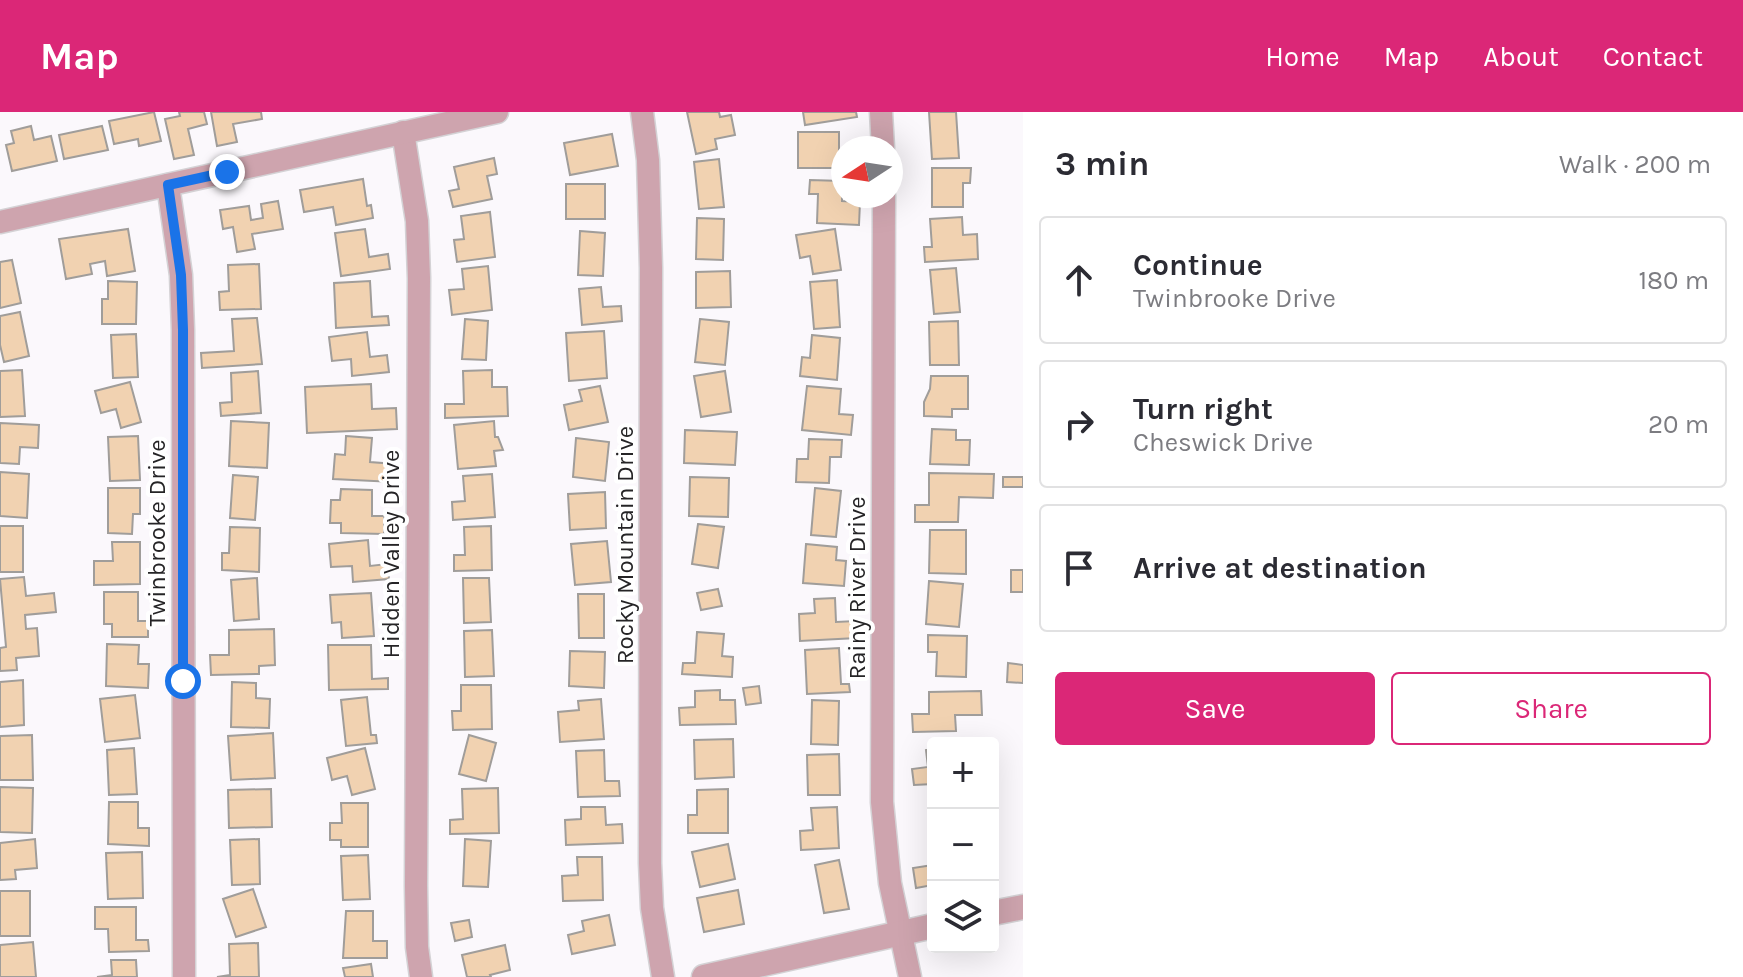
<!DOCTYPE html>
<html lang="en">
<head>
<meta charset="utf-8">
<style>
	body { margin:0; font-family:Karla,sans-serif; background:#f2f2f3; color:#2b2b33 }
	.controls { position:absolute; right:24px; bottom:24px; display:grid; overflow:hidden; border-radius:8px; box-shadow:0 8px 32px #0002 }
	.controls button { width:72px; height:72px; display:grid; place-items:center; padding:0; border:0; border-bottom:2px solid #e1e1e2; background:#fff; color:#2b2b33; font:40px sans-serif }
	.compass { position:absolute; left:831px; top:24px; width:72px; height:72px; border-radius:50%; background:#fff; box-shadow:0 8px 32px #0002; rotate:258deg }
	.stop { position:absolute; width:24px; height:24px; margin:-18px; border:6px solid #1a73e8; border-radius:50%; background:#fff }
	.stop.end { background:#1a73e8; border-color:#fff; box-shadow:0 2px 8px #0008 }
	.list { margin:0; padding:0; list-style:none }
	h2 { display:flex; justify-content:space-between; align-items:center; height:104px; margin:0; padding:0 32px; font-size:34px }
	h2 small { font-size:26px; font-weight:400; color:#7c7c81 }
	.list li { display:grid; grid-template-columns:52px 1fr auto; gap:24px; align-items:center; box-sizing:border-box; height:128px; margin:0 16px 16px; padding:0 16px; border:2px solid #e1e1e2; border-radius:8px }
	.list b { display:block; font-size:30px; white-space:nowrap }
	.list p { margin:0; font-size:26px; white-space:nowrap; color:#7c7c81 }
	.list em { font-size:26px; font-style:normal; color:#7c7c81 }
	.actions { display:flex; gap:16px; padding:24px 32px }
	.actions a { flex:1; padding:18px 0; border:2px solid #db2777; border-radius:8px; text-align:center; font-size:28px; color:#db2777 }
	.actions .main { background:#db2777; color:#fff }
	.icon { flex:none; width:44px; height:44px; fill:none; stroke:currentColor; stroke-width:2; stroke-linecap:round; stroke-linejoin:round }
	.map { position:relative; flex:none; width:1023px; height:865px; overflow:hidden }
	header { display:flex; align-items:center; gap:48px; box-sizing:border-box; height:112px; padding:0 40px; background:#db2777; color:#fff }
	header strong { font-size:38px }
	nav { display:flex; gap:44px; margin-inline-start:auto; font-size:28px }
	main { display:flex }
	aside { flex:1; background:#fff }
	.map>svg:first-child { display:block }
</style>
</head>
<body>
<header>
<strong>Map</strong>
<nav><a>Home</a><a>Map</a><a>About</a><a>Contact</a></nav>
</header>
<main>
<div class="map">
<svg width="1023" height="865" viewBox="0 0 1023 865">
	<rect width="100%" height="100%" fill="#fbf8fc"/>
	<!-- building -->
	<g fill="#f1d2b1" stroke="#a09d9a" stroke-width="2">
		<path d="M154 0 161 29 139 34 138 27 114 32 109 9Z"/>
		<path d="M179 0H204L207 12 188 17 194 43 174 47 165 7 180 4Z"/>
		<path d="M211 0H261L262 7 233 12 237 30 217 34Z"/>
		<path d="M687 0H719L720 5 731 3 735 23 715 27 717 37 696 42Z"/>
		<path d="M803 0H856L857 5 805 13Z"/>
		<path d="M929 0H956L959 46 932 47Z"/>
		<path d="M31 14 34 28 51 24 57 49 12 59 6 33 14 31 11 19Z"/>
		<path d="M102 14 108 38 64 47 59 23Z"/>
		<rect x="798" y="20" width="41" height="36"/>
		<path d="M612 22 618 54 570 63 564 31Z"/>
		<path d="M494 46 497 62 487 64 492 87 453 95 449 79 459 77 454 55Z"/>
		<path d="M719 47 724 95 699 97 694 50Z"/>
		<path d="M932 56H971L970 71H963V95H932Z"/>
		<path d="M363 67 367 94 371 93 373 106 336 113 333 95 304 100 300 78Z"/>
		<path d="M810 68 842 69V89L860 90 859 113 817 111 818 82H809Z"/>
		<rect x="566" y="72" width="39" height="35"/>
		<path d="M278 89 283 117 252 122 255 137 237 140 233 115 223 117 220 98 249 94 251 108 263 106 261 92Z"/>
		<path d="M490 100 495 145 457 150 454 128 464 127 461 104Z"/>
		<path d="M962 105 963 123 977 122 978 147 925 150 924 135H932L930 107Z"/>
		<path d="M697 106 724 107 723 148 696 147Z"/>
		<path d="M128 117 135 159 107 164 105 149 90 152 92 162 66 167 59 127Z"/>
		<path d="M365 117 369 145 388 142 390 157 341 164 335 121Z"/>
		<path d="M835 117 841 158 813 162 810 144 800 146 796 123Z"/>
		<path d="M580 119 605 121 603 164 578 163Z"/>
		<path d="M12 148 21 191 0 196V150Z"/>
		<path d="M259 152 261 197 220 198 219 180 229 179 228 153Z"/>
		<path d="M488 154 492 198 452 203 449 178 464 177 462 157Z"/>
		<path d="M956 156 960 200 934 202 930 158Z"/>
		<path d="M730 159 731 195 696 196V160Z"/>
		<path d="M837 168 840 215 814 217 810 170Z"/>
		<path d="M108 169 137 170 136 212H102V187H108Z"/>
		<path d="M370 169 372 205 388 204 389 213 336 216 334 171Z"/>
		<path d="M601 175 603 195 621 194 622 209 582 213 579 177Z"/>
		<path d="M20 200 29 244 4 250 0 233V204Z"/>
		<path d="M257 206 262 252 202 256 201 241 234 239 232 207Z"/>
		<path d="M465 207 488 209 486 248 462 247Z"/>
		<path d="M700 207 729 210 725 253 695 250Z"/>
		<path d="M958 209 959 253H930L929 210Z"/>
		<path d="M604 219 607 266 569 269 566 221Z"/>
		<path d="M367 220 370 245 387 243 389 260 352 264 351 247 332 249 329 225Z"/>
		<path d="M136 222 138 265 113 266 111 223Z"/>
		<path d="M812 223 840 226 837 268 800 264 802 245 810 246Z"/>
		<path d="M22 258 25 304 0 305V259Z"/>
		<path d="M492 258V275H507L508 304 445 306V292H464L463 259Z"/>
		<path d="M258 259 261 301 221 304 220 291 232 290 231 261Z"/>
		<path d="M725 259 731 300 701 305 694 264Z"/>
		<path d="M931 264H968V297H952V305L924 304V290L930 277Z"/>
		<path d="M130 270 141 310 121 316 116 297 101 301 95 279Z"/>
		<path d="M371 272 372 297 396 296 397 317 307 321 305 275Z"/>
		<path d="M600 274 608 310 569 318 564 293 582 289 579 278Z"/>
		<path d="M807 274 841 277 839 302 853 303 851 323 802 318Z"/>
		<path d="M231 309 269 311 267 356 229 354Z"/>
		<path d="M494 309 495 325H498L503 338 494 339 496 354 458 357 454 313Z"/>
		<path d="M0 311 39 313 38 336 20 335 19 352 0 351Z"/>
		<path d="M932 317 956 318V328H970L969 353 930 352Z"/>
		<path d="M685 318 737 320 735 353 684 351Z"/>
		<path d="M138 324 140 368 110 369 108 325Z"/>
		<path d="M346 324 372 326 370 350 395 352 394 370 333 367 335 342 345 343Z"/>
		<path d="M576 326 609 330 605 369 573 365Z"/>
		<path d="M809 327 842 328 841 345H830L829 371 796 370 797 347H808Z"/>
		<path d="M0 360 29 362 27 406 0 404Z"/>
		<path d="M929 361 994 362 993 386 959 385 958 410H915V393H929Z"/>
		<path d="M492 362 495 405 453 408 452 390 465 389 463 364Z"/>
		<path d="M233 363 258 365 255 408 230 406Z"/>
		<path d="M690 365 729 366 728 405 689 404Z"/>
		<rect x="1003" y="365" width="20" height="10"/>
		<path d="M108 376H140V402H133L132 422 108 421Z"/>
		<path d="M815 376 841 379 836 425 811 423Z"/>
		<path d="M341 377 372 378V404H384V422L341 421V411H330L331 388H340Z"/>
		<path d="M605 380 606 416 570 418 568 382Z"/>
		<path d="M698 412 724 415 718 456 692 452Z"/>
		<rect x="0" y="414" width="23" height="46"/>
		<path d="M491 414 492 458 454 459V443H465L464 415Z"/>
		<path d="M230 415 260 416 259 460 222 458V441H229Z"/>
		<path d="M930 418H966V462L929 461Z"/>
		<path d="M368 428 370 454 387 452 389 467 353 470 352 454 331 455 329 432Z"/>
		<path d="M607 429 611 470 575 473 571 432Z"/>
		<path d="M112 430H140V472L94 473V449H113Z"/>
		<path d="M806 432 837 435 836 448 846 449 844 474 803 471Z"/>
		<rect x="1011" y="458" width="12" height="22"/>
		<path d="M24 465 26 484 54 481 56 500 25 503 26 517 37 516 39 544 16 546 17 558 0 559V536L6 535 0 467Z"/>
		<path d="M257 466 259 507 234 509 231 468Z"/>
		<path d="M463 466H489L491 510 464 511Z"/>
		<path d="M929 469 963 472 959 515 926 512Z"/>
		<path d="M718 477 722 494 701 498 697 481Z"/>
		<path d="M104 480H138V509H148V525H112V512H104Z"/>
		<path d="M371 481 374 524 342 526 341 510 332 511 330 483Z"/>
		<path d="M578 482H604V526H579Z"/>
		<path d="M835 486 836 510 856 509 857 526 800 529 799 502 815 501 814 487Z"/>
		<path d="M274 517 275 553 259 554V562L211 563 210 543H229V518Z"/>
		<path d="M492 518 494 564 465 565 464 519Z"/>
		<path d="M697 520 724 522 722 544 733 545 732 565 682 562 683 551H695Z"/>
		<path d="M928 523 967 524 966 565 936 564 937 540H928Z"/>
		<path d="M107 532 139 533 138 552H149L148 576 106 574Z"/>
		<path d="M328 533H371L372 567 388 566V577L329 578Z"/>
		<path d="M839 536 841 572H849L850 580 807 582 805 538Z"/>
		<path d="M570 539 605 540 604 576 569 574Z"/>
		<path d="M1008 551 1023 553V571L1007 570Z"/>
		<path d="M23 568 24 613 0 615V570Z"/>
		<path d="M232 570 256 571V586L270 587 269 616 231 615Z"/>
		<path d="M461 573H491L492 617 453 618 452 599H461Z"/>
		<path d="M759 574 761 591 746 593 743 576Z"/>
		<path d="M720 578V588H735L736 612 680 613 679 596 695 595V579Z"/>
		<path d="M981 579 982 603H955L956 619 913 620 912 602H929V580Z"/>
		<path d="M135 583 140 626 105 630 100 587Z"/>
		<path d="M367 585 371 623H376L377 631 346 634 341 588Z"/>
		<path d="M601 587 604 627 560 630 558 600 579 598 578 589Z"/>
		<path d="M812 588 839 589 838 633 811 632Z"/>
		<path d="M273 621 275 666 231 668 228 624Z"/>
		<path d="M32 623 33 668H0V624Z"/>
		<path d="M469 623 496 631 486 669 459 662Z"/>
		<path d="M733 627 734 665 695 667 694 628Z"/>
		<path d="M134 636 137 682 109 683 107 638Z"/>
		<path d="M365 636 375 677 352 683 347 664 332 668 327 646Z"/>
		<path d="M933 637V672L914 673 912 657 928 655 926 638Z"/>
		<path d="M604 638 605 669H619L620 684 578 685 576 639Z"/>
		<path d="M839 642 840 683H808L807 643Z"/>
		<path d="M0 675 33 676 32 721 0 720Z"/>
		<path d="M498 676 499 721 450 722V708L463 707 462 677Z"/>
		<path d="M271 677 272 715 229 716 228 678Z"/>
		<path d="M728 677V721H688V703H697V678Z"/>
		<path d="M109 690H138V716H149V734L108 732Z"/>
		<path d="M341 691H368V735H341V728H330V711H342Z"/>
		<path d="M581 695H605L606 713 622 712 623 731 566 733 565 708 581 707Z"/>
		<path d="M837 695 839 736 801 738 800 719 813 718 811 696Z"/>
		<path d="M35 727 37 756 15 758 16 767 0 768V731Z"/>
		<path d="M259 727 260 772 232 773 230 728Z"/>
		<path d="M465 727 491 729 488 775 463 774Z"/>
		<path d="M728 732 735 767 700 775 692 740Z"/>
		<path d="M142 740 143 786 108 787 106 741Z"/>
		<path d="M368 743 370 787 343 788 341 744Z"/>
		<path d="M577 745H602L603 788 563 789 562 764 578 763Z"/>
		<path d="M839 748 849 797 824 801 815 753Z"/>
		<path d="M933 753V773L916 776 913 756Z"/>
		<path d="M253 777 266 815 236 825 223 787Z"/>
		<path d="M738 778 744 812 704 820 697 786Z"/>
		<rect x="0" y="779" width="30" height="45"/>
		<path d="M95 795H136V828H148L149 839 109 840 108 817H95Z"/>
		<path d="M346 799H373V829H387V846H343Z"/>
		<path d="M609 803 615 833 572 842 568 823 584 819 582 809Z"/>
		<path d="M469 808 472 825 455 829 451 811Z"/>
		<path d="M33 830 36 865H0V833Z"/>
		<path d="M258 831 259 865H217L230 863 229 832Z"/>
		<path d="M505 833 510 858 490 863 491 865H467L462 843Z"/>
		<path d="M111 848H136L137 865H97L112 863Z"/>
		<path d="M371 852 373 865H345L343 856Z"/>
	</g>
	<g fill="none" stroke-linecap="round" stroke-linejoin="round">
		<defs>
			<g id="minor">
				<path d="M642 0 648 48 651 156 650 751 652 796 663 865"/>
				<path d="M881 0 883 36"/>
				<path d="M403 20 417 109 419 166 416 774 417 835 421 865"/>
				<path d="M168 73 181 163 183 218 184 865"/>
				<path d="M884 84 882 690 890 771 910 865"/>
				<path d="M0 110 497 0"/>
			</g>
			<g id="tertiary">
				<path d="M993 801 1023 795"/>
				<path d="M704 865 933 814"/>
			</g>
		</defs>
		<!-- minor casing -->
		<use href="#minor" stroke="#d4d2d5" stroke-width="25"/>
		<!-- tertiary casing -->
		<use href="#tertiary" stroke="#d4d2d5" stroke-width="27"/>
		<!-- minor -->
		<use href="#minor" stroke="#cea4ae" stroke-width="22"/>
		<!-- tertiary -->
		<use href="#tertiary" stroke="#cea4ae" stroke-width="24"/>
	</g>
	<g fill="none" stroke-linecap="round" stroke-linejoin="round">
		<!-- route -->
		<path stroke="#1a73e8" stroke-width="10" d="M183 569V218L181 163 168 73 227 60"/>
	</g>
	<g text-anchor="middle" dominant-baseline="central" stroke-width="8" stroke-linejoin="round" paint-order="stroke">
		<!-- street labels -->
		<g font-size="24" fill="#252426" stroke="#fff">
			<text transform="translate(157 421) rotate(-90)">Twinbrooke Drive</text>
			<text transform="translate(625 433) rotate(-90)">Rocky Mountain Drive</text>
			<text transform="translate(391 442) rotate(-90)">Hidden Valley Drive</text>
			<text transform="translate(857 476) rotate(-90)">Rainy River Drive</text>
		</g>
	</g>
</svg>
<div class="controls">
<button>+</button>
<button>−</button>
<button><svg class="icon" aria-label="layers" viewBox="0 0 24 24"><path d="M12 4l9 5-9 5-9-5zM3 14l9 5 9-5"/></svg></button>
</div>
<svg class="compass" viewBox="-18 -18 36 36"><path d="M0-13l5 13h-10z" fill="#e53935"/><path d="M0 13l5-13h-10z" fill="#7c7c81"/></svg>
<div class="stop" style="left:183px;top:569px"></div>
<div class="stop end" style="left:227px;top:60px"></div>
</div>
<aside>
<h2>3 min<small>Walk · 200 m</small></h2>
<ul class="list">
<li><svg class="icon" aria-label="ahead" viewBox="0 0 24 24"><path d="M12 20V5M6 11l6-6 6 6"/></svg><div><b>Continue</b><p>Twinbrooke Drive</p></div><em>180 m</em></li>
<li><svg class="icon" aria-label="right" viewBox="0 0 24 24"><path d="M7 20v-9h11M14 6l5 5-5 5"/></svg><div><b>Turn right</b><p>Cheswick Drive</p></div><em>20 m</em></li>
<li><svg class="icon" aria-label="arrive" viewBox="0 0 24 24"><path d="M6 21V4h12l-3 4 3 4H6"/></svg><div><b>Arrive at destination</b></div></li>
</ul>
<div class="actions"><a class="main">Save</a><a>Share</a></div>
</aside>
</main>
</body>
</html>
